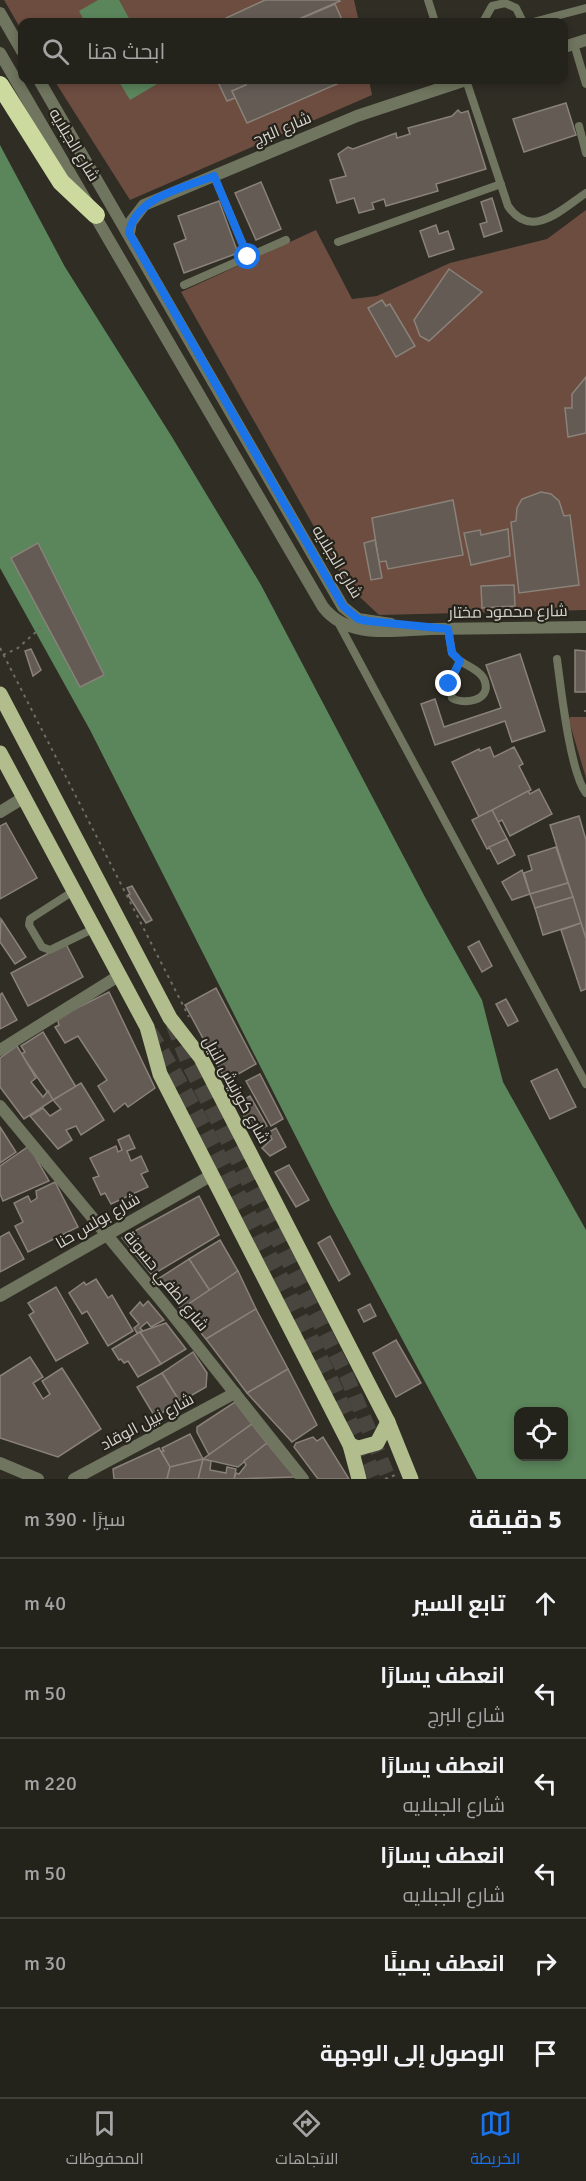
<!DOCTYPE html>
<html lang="ar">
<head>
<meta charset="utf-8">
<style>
	body { margin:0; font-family:Signika,Cairo,sans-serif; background:#2b2a24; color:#f1f3f6; direction:rtl }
	.controls { position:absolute; right:18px; bottom:18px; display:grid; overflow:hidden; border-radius:12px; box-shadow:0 3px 9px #0003 }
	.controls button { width:54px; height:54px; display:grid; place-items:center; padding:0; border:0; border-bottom:2px solid #403f3a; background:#23221b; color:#f1f3f6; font:30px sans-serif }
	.stop { position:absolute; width:18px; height:18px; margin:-14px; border:4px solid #1a73e8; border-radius:50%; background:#fff }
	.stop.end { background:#1a73e8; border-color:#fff; box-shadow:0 2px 6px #0008 }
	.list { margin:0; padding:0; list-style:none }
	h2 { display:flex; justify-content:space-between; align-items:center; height:78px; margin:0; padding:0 24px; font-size:26px }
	h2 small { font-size:20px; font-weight:400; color:#a3a4a3 }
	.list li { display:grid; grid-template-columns:39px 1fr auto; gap:18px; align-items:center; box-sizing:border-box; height:90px; padding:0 24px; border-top:2px solid #403f3a }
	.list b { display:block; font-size:22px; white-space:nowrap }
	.list p { margin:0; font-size:20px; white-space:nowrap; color:#a3a4a3 }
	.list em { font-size:20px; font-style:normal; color:#a3a4a3 }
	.icon { flex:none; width:33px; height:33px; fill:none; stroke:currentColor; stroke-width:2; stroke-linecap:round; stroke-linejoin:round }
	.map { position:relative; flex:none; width:586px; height:1479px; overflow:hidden; direction:ltr }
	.search { position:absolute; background:#23221b; box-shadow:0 3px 9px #0003; left:18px; right:18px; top:18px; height:66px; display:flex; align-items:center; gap:15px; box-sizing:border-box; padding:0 21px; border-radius:12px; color:#a3a4a3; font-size:22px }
	.sheet { height:618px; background:#23221b }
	nav { display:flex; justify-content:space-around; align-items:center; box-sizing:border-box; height:84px; border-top:2px solid #403f3a; background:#23221b; font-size:16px; color:#a3a4a3 }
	nav a { display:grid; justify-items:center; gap:3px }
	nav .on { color:#1a73e8 }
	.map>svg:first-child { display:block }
</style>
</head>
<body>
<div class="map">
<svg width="586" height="1479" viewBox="0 0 586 1479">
	<rect width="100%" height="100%" fill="#2f2d24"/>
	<!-- green -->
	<g fill="#6e4d41">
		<path d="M4 0H354L359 22H22V31Z"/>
		<path d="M54 80H369L372 95 130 200Z"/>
		<path d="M586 210V610L379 615 347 585 181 292 316 230 352 299 377 296 450 263 547 239Z"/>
		<path d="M570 717H586V778L569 721Z"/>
	</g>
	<!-- water -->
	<g fill="#5b855b" fill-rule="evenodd">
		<path d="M98 0H119L131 22H85L79 11Z"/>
		<path d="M118 80H164L130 100Z"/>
		<path d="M0 145 65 267 172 437 261 585 426 899 482 1000 503 1082 586 1230V1479H477L332 1208 90 730 0 568ZM518 1412H564V1456H518Z"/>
	</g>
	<!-- building -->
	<g fill="#635b54" stroke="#8a8279" stroke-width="1.5">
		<path d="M265 0H339L340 1 292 22H228L226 18Z"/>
		<path d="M335 4 343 22H293Z"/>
		<path d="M217 80H244L246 85 232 91 235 98 227 101Z"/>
		<path d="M244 80H346L247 123 232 91 246 85Z"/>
		<path d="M566 103 576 135 524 152 513 119Z"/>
		<path d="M458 110 461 113 468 111 486 169 436 184 438 191 386 206 384 199 372 203 374 209 359 213 354 198 337 203 330 180 346 176 338 154 348 147 353 149 396 133 397 138 410 134 408 128 452 116Z"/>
		<path d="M261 182 281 229 256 240 235 193Z"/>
		<path d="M492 198 502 231 484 237 480 224 487 222 481 202Z"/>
		<path d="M219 201 238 253 184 273 174 244 186 239 178 216Z"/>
		<path d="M436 225 439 234 448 231 454 249 429 257 420 231Z"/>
		<path d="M449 269 482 292 429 341 420 336 414 320Z"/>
		<path d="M382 300 386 306 390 304 415 346 396 357 368 308Z"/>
		<path d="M586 377V433L568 437 565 408H572V394Z"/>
		<path d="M541 492 551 494 559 501 564 516 570 515 579 585 519 593 511 522 516 521 517 508 522 499Z"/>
		<path d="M453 500 463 555 388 569 386 561 379 562 372 518Z"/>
		<path d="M508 529 510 556 471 565 464 533 480 530 481 535Z"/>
		<path d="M375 540 382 578 371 580 364 543Z"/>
		<path d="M38 543 104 675 80 687 11 558Z"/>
		<path d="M514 585 515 606 482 608 481 586Z"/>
		<path d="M31 649 41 670 33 676 25 651Z"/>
		<path d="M575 650 586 651V692H575Z"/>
		<path d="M520 654 545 731 512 742 505 721 435 745 421 704 435 699 444 727 501 708 486 665Z"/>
		<path d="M490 747 494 757 514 747 523 764 519 766 531 790 479 817 452 762 479 749 480 751Z"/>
		<path d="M539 789 552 814 510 836 502 820 498 822 492 810 528 791 530 794Z"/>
		<path d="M492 810 507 839 487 849 472 820Z"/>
		<path d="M579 816 586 840V939L550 825Z"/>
		<path d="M6 823 37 878 0 899V826Z"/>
		<path d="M507 839 515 855 498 864 489 847Z"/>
		<path d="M556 847 568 883 530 894 524 873 532 870 528 856Z"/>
		<path d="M522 870 530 894 512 900 502 882Z"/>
		<path d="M568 883 573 897 535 908 530 894Z"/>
		<path d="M132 886 152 920 146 923 128 895 130 894 127 888Z"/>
		<path d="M573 897 581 923 543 935 535 908Z"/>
		<path d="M1 919 26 957 15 964 0 942Z"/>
		<path d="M581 923 586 939V989L581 991 561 930Z"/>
		<path d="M479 941 492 966 482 972 468 947Z"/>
		<path d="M66 944 83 977 28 1006 11 973Z"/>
		<path d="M216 988 256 1064 226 1081 185 1005Z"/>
		<path d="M109 992 155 1088 128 1107 125 1103 114 1112 98 1086 107 1080 78 1036 65 1043 55 1027 59 1025 57 1018Z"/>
		<path d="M2 993 17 1020 0 1029V995Z"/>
		<path d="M506 999 518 1021 508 1026 496 1004Z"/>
		<path d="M43 1032 76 1087 53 1100 21 1054 25 1052 21 1046Z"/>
		<path d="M17 1046 36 1078 31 1082 43 1097 48 1091 53 1100 24 1119 0 1087V1058Z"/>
		<path d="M557 1069 576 1107 550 1119 531 1081Z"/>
		<path d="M260 1074 283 1119 271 1126 246 1081Z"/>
		<path d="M81 1083 104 1120 81 1135 76 1126 66 1130 72 1140 58 1149 30 1116 43 1108 50 1116 61 1109 53 1100Z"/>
		<path d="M250 1096 267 1126 253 1133 241 1111 247 1108 243 1100Z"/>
		<path d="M0 1127 16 1152 0 1163Z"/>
		<path d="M276 1128 286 1147 270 1156 262 1148 272 1139 269 1132Z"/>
		<path d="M129 1135 135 1148 127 1151 131 1161 141 1156 148 1171 141 1174 148 1187 111 1204 105 1193 101 1195 93 1178 99 1176 90 1158 116 1146 118 1152 122 1150 118 1140Z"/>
		<path d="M29 1146 49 1181 3 1201 0 1194V1166Z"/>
		<path d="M289 1165 309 1200 296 1207 275 1172Z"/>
		<path d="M55 1182 78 1227 28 1252 15 1226 23 1222 14 1203 28 1196 31 1202 37 1198 36 1191Z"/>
		<path d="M199 1196 219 1235 152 1275 122 1238Z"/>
		<path d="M9 1232 24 1259 0 1272V1237Z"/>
		<path d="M330 1236 350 1274 339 1281 318 1243Z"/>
		<path d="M220 1240 238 1271 210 1291 189 1259Z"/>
		<path d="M189 1259 210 1291 181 1309 158 1279Z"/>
		<path d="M238 1271 256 1309 206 1339 181 1309Z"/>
		<path d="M96 1279 108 1298 112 1295 133 1331 108 1346 87 1311 82 1314 69 1293 84 1282 86 1285Z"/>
		<path d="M56 1287 88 1343 56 1361 29 1315 34 1312 28 1303Z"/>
		<path d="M148 1301 164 1320 151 1327 147 1322 140 1328 143 1331 137 1333 134 1328 139 1324 130 1313 140 1302 143 1306Z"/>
		<path d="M370 1304 376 1316 364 1322 358 1310Z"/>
		<path d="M256 1309 288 1369 247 1393 206 1339Z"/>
		<path d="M166 1323 186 1349 161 1364 140 1332Z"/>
		<path d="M140 1332 161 1364 138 1377 128 1361 124 1363 121 1359 119 1360 112 1349Z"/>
		<path d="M396 1340 421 1383 396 1397 373 1353Z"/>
		<path d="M193 1352 207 1373 206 1387 180 1402 162 1373Z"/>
		<path d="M30 1357 43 1377 33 1383 43 1399 50 1394 42 1381 62 1368 101 1429 58 1457 0 1438V1376Z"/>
		<path d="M288 1369 317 1425 292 1442 247 1393Z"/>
		<path d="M162 1373 180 1402 155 1417 137 1387Z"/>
		<path d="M235 1402 252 1424 209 1455 197 1432V1427Z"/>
		<path d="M252 1424 267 1443 238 1467 203 1459Z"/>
		<path d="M190 1434 203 1459 170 1467 161 1451H164L162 1448Z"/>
		<path d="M313 1437 317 1441 323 1437 349 1479H318L294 1447 296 1443Z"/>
		<path d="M267 1443 295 1477 234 1479 236 1473 239 1474 246 1465 244 1461Z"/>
		<path d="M159 1448 170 1467 167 1479H114L113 1469Z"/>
		<path d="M203 1459 211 1461 210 1470 226 1473 227 1467 236 1469 234 1479H198Z"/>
		<path d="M203 1459 198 1479H167L170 1467Z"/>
	</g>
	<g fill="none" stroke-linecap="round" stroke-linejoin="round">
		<!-- primary-tunnel -->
		<g stroke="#48463e" stroke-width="15" stroke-dasharray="15 8" stroke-linecap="butt">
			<path d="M173 1024 188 1062 348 1379 389 1479"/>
			<path d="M150 1032C181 1081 207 1132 233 1184 284 1281 332 1379 376 1479"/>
		</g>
		<!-- path -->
		<g stroke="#706e66" stroke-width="2" stroke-dasharray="3 4.5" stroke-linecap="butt">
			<path d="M0 648 189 1017"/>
			<path d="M3 655 18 648 45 624"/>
			<path d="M584 711H586"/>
			<path d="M385 1479 395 1475"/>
		</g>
		<!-- service -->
		<g stroke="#6f755e" stroke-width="8">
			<path d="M428 0 435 22"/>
			<path d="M483 22 492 6 505 3 516 8 523 22"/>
			<path d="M533 22 586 8"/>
			<path d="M574 44 586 84"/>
			<path d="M466 80 508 206C531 241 562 209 586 193"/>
			<path d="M579 126 586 153"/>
			<path d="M214 176 248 257"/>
			<path d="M338 242 501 184"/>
			<path d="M184 285 286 240"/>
			<path d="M338 622 586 1084"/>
			<path d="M448 629 452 653 460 661 449 684 452 698C463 705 491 701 485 682 483 672 468 666 460 661"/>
			<path d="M557 659C561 689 570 772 586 793"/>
			<path d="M75 890 30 919 29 925 42 947 50 950 95 928"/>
		</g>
		<!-- minor -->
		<g stroke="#6f755e" stroke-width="12">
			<path d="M564 47 586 40"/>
			<path d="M129 233 131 222 144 205 357 116 466 80"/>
			<path d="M430 629 586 627"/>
			<path d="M0 812 23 798"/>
			<path d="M0 1050 120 975"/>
			<path d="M0 1106 164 1304 303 1479"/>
			<path d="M0 1296 212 1175"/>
			<path d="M0 1463 38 1479"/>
			<path d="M74 1479 235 1393"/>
		</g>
		<!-- tertiary -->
		<g stroke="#6f755e" stroke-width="12">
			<path d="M0 13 22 51"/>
			<path d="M0 53 323 607C349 640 393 630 430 629"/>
			<path d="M39 80 343 607 358 619 391 624"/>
		</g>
		<!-- primary -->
		<g stroke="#b2bd8e" stroke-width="15">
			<path d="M0 694 170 1018 201 1058 388 1422 411 1479"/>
			<path d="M0 753 147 1027 160 1074 350 1445 359 1479"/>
			<path d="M350 1445 359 1448 377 1443 388 1422"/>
		</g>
		<!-- motorway -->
		<path stroke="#ccdaa0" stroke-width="18" d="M0 85 61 182 96 215"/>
	</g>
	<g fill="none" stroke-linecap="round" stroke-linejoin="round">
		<!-- route -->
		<path stroke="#1a73e8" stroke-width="8" d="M248 257 214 176C184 188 135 197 129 233L343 606 358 619 368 621 448 629 452 653 460 661 449 684"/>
	</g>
	<g text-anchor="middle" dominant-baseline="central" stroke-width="4.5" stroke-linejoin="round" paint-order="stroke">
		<!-- street labels -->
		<g font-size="16" fill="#d6d4ce" stroke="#25231a">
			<text transform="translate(282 129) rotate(-23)">شارع البرج</text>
			<text transform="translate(74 145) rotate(59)">شارع الجبلايه</text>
			<text transform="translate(337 562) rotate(59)">شارع الجبلايه</text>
			<text transform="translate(508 612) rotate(-1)">شارع محمود مختار</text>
			<text transform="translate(236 1090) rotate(61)">شارع كورنيش النيل</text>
			<text transform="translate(98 1221) rotate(-30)">شارع بولس حنا</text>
			<text transform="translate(166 1281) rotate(51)">شارع لطفي حسونة</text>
			<text transform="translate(147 1422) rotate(-28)">شارع نبيل الوقاد</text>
		</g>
	</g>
</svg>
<div class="controls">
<button><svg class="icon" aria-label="locate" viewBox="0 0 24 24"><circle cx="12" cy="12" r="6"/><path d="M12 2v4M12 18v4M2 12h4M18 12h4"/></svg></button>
</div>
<div class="stop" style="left:248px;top:257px"></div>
<div class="stop end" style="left:449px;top:684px"></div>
<div class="search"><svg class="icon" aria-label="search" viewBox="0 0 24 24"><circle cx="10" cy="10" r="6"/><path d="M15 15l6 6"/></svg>ابحث هنا</div>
</div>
<section class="sheet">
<h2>5 دقيقة<small>سيرًا · 390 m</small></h2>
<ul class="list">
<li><svg class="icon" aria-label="ahead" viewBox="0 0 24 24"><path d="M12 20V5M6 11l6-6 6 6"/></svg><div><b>تابع السير</b></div><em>40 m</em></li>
<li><svg class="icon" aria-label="left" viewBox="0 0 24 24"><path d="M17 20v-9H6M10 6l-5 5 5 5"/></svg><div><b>انعطف يسارًا</b><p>شارع البرج</p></div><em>50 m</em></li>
<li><svg class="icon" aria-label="left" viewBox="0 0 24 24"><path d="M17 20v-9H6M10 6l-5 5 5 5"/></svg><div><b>انعطف يسارًا</b><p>شارع الجبلايه</p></div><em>220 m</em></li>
<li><svg class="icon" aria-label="left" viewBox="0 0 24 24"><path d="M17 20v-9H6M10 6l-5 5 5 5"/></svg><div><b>انعطف يسارًا</b><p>شارع الجبلايه</p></div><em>50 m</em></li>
<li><svg class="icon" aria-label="right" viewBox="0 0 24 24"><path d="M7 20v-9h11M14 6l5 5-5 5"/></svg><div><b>انعطف يمينًا</b></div><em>30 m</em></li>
<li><svg class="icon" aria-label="arrive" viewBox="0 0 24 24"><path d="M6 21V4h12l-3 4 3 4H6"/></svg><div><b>الوصول إلى الوجهة</b></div></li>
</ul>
</section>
<nav>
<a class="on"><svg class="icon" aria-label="map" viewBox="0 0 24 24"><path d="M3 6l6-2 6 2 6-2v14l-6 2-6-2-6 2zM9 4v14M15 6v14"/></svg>الخريطة</a>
<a><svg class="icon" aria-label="directions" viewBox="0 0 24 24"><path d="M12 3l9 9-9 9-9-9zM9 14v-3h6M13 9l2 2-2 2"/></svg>الاتجاهات</a>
<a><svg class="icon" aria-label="saved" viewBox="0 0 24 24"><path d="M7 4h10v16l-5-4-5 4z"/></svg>المحفوظات</a>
</nav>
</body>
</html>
